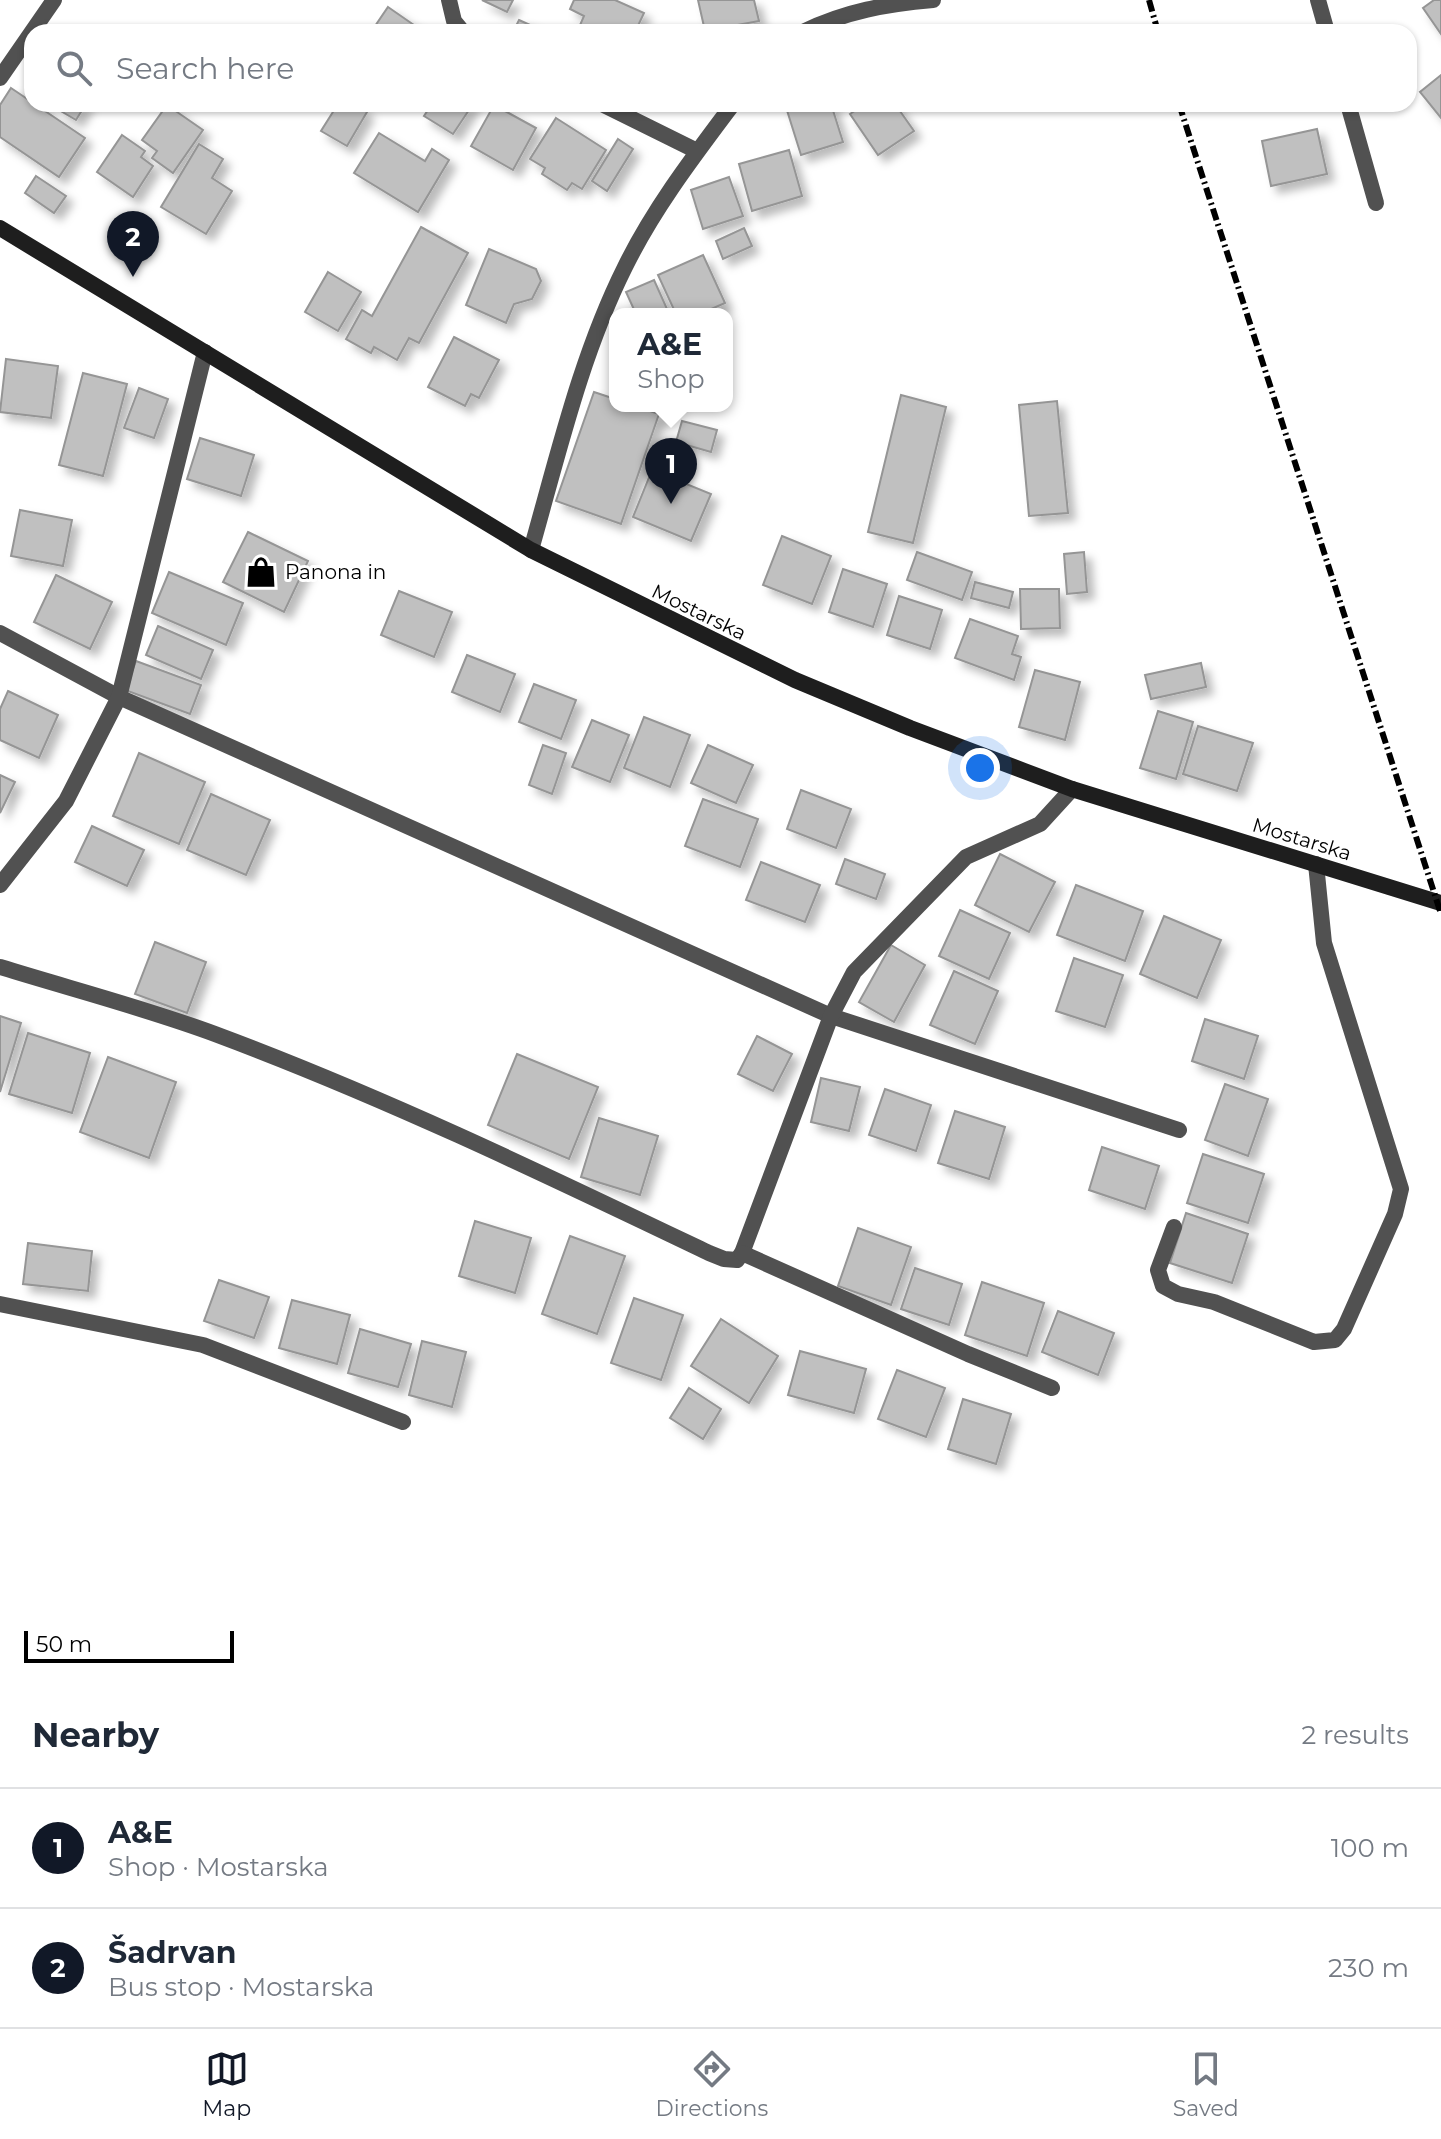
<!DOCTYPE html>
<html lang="en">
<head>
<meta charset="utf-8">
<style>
	body { margin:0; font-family:Montserrat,sans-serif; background:#f6f6f7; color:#1f2937 }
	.scale { position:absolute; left:24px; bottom:20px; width:210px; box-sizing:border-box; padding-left:8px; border:4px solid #000; border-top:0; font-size:22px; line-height:28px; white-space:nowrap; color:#000; -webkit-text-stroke:6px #fff; paint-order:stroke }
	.you { position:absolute; left:980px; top:768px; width:28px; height:28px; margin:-20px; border:6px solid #fff; border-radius:50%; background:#1a73e8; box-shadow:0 0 0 12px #1a73e833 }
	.badge { display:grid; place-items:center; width:52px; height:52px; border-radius:50%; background:#111827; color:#fff; font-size:26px; font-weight:700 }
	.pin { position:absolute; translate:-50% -66px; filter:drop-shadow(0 2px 4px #0008) }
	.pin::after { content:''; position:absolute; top:42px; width:28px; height:24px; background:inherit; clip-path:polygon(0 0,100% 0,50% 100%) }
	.popup { position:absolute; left:609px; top:308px; width:124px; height:104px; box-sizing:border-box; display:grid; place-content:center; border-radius:16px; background:#fff; filter:drop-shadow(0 2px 6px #0005); font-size:26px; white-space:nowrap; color:#747a83 }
	.popup b { font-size:30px; color:#1f2937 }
	.popup::after { content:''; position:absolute; left:50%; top:100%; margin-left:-16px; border:16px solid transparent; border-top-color:#fff }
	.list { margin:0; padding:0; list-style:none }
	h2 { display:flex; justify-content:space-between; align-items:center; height:104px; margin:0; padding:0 32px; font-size:34px }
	h2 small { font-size:26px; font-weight:400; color:#747a83 }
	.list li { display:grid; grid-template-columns:52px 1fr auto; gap:24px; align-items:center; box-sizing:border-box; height:120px; padding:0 32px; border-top:2px solid #e0e1e3 }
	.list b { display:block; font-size:30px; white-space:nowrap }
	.list p { margin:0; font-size:26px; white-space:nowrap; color:#747a83 }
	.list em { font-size:26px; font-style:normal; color:#747a83 }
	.icon { flex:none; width:44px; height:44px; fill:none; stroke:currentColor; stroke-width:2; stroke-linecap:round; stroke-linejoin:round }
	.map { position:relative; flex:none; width:1441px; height:1683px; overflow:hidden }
	.search { position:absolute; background:#fff; box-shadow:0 2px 6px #0004; left:24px; right:24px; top:24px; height:88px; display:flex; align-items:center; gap:20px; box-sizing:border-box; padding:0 28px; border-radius:24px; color:#747a83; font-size:30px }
	.sheet { height:344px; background:#fff }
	nav { display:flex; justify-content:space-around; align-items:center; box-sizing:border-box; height:112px; border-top:2px solid #e0e1e3; background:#fff; font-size:22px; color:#747a83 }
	nav a { display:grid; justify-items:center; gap:4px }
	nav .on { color:#111827 }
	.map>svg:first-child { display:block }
</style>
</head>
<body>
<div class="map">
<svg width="1441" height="1683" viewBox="0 0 1441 1683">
	<defs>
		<filter id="shadow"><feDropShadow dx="7" dy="7" stdDeviation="4" flood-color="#0004"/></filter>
	</defs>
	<rect width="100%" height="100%" fill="#fff"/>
	<!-- building -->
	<g fill="#c0c0c0" stroke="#959595" stroke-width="2" filter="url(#shadow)">
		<path d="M482 0H513L507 12Z"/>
		<path d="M574 0H615L644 13 635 32H577L584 16 570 9Z"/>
		<path d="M698 0H754L759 21 705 31Z"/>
		<path d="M1434 0H1441V34L1423 8Z"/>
		<path d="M388 7 424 32H371Z"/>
		<path d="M519 20 539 29 537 32H513Z"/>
		<path d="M1441 75V118L1420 92Z"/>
		<path d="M11 88 85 138 59 177 0 137V105Z"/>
		<path d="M63 104H86L76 120 59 110Z"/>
		<path d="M338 104H355L367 112 347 146 321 131Z"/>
		<path d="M432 104H473L453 134 424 116Z"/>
		<path d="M785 104H831L843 142 801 155Z"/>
		<path d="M865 104H878L882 109 889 104H895L914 131 878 155 850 114Z"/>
		<path d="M167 105 203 130 173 173 152 158 157 151 142 140Z"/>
		<path d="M494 105 536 128 513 170 471 146Z"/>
		<path d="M556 118 606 150 582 189 572 183 567 190 542 174 545 168 530 159Z"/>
		<path d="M1317 129 1327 174 1271 186 1262 141Z"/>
		<path d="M379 133 425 161 432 149 449 160 418 212 354 173Z"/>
		<path d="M122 135 145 151 141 157 153 166 133 197 97 172Z"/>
		<path d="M618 139 633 149 607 191 592 181Z"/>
		<path d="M199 144 223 159 212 178 232 191 206 234 161 207Z"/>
		<path d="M789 150 802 196 752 211 739 164Z"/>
		<path d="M36 176 66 196 54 213 25 193Z"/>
		<path d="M729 177 743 216 703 229 691 190Z"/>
		<path d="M421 227 468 253 419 343 409 338 397 360 374 347 371 353 346 339 362 310 372 316Z"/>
		<path d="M744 228 752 246 723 259 716 241Z"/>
		<path d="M489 249 536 269 541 281 532 299 514 304 506 323 466 305Z"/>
		<path d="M703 255 725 303 700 314H676L658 275Z"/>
		<path d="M328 272 361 292 338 331 305 312Z"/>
		<path d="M654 280 667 309 656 314H636L626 292Z"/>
		<path d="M454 337 499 360 479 398 471 394 465 406 428 387Z"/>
		<path d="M6 359 58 366 51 418 0 412Z"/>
		<path d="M83 373 127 384 103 476 59 465Z"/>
		<path d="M139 388 168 399 154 438 124 428Z"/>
		<path d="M594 392 615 399V406H635L659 414 621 524 556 501Z"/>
		<path d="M901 395 946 407 913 543 868 532Z"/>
		<path d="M1057 401 1068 513 1029 516 1019 405Z"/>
		<path d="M682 421 717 430 711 452 676 442Z"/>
		<path d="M200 438 254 455 241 496 187 479Z"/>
		<path d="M652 470 711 494 691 541 633 517Z"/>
		<path d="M20 510 72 520 63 566 11 556Z"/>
		<path d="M248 532 308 561 284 612 223 582Z"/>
		<path d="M782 536 831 556 812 604 763 585Z"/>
		<path d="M917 552 972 572 962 600 907 580Z"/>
		<path d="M1084 552 1087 592 1067 594 1064 554Z"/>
		<path d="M843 569 887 584 873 627 829 612Z"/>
		<path d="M169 572 243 603 226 645 152 613Z"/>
		<path d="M56 575 112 602 90 649 34 622Z"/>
		<path d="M975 582 1013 592 1009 608 971 598Z"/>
		<path d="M1020 589H1059L1060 628 1021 629Z"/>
		<path d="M399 591 452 612 434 657 381 635Z"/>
		<path d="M899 596 942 610 930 649 887 635Z"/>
		<path d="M970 619 1018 636 1012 654 1021 657 1014 680 955 658Z"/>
		<path d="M158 626 213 650 201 679 146 655Z"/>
		<path d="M467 655 515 674 500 712 452 692Z"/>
		<path d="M136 661 201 685 190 714 125 690Z"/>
		<path d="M1201 663 1206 687 1151 699 1145 675Z"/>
		<path d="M1035 670 1080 682 1065 740 1019 727Z"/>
		<path d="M534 684 576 700 561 739 519 722Z"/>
		<path d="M8 691 58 715 39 758 0 740V709Z"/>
		<path d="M1158 711 1193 722 1176 779 1140 768Z"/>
		<path d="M644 717 690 735 670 787 624 768Z"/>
		<path d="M592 720 629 735 610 782 572 767Z"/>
		<path d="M1198 726 1253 743 1237 791 1183 774Z"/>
		<path d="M543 745 566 753 552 794 529 785Z"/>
		<path d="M708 745 753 765 736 803 691 783Z"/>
		<path d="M139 753 205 782 179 844 113 816Z"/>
		<path d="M0 775 15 782 0 813Z"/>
		<path d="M801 790 851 809 836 848 787 829Z"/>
		<path d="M211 794 270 820 246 875 187 850Z"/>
		<path d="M703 799 758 819 740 867 685 846Z"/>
		<path d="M92 826 144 850 127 886 75 862Z"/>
		<path d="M1000 854 1055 882 1029 932 975 905Z"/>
		<path d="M845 859 885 874 876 899 836 884Z"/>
		<path d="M761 862 820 885 805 922 746 900Z"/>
		<path d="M1076 885 1143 911 1125 961 1057 935Z"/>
		<path d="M960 910 1010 933 989 979 939 956Z"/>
		<path d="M1164 916 1221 940 1197 998 1140 974Z"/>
		<path d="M155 942 206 962 187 1013 135 994Z"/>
		<path d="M891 945 925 965 894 1022 859 1002Z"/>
		<path d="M1074 958 1123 975 1105 1027 1056 1011Z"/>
		<path d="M954 971 998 991 975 1044 930 1025Z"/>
		<path d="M0 1016 21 1023 0 1092Z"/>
		<path d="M1205 1019 1258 1036 1244 1079 1192 1061Z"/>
		<path d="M28 1033 90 1053 72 1113 9 1094Z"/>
		<path d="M757 1036 792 1054 773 1091 738 1074Z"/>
		<path d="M517 1054 598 1087 569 1159 488 1125Z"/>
		<path d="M108 1057 176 1082 149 1158 80 1132Z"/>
		<path d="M821 1078 860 1087 849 1131 811 1122Z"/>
		<path d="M1225 1084 1268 1099 1248 1156 1205 1140Z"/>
		<path d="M885 1089 931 1105 916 1151 869 1135Z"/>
		<path d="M955 1111 1005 1127 989 1179 938 1163Z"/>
		<path d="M599 1118 658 1136 640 1195 581 1177Z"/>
		<path d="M1102 1147 1159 1166 1145 1209 1089 1190Z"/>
		<path d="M1203 1154 1264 1174 1248 1223 1187 1203Z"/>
		<path d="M1186 1213 1248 1234 1232 1283 1170 1263Z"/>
		<path d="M475 1221 531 1238 515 1293 459 1276Z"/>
		<path d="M858 1228 911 1247 891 1305 838 1286Z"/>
		<path d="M570 1236 625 1256 597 1334 542 1314Z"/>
		<path d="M28 1243 92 1251 88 1291 23 1284Z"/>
		<path d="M915 1268 962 1284 949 1325 901 1309Z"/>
		<path d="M219 1280 269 1297 254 1338 204 1321Z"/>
		<path d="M982 1282 1044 1303 1027 1356 965 1335Z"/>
		<path d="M634 1298 683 1315 661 1380 611 1363Z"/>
		<path d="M292 1300 350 1315 337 1364 279 1348Z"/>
		<path d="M1058 1311 1114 1333 1098 1375 1042 1352Z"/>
		<path d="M721 1319 778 1356 749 1403 691 1366Z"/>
		<path d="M360 1329 411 1344 398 1387 348 1373Z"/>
		<path d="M422 1341 466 1352 452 1407 409 1395Z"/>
		<path d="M800 1351 866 1369 854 1413 788 1395Z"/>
		<path d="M897 1370 945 1388 926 1437 878 1419Z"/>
		<path d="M689 1388 721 1409 703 1439 670 1418Z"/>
		<path d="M963 1399 1011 1414 996 1464 948 1449Z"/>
	</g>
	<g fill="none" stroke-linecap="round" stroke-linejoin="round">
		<!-- minor -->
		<g stroke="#515151" stroke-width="16">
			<path d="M449 0 454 21 463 32"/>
			<path d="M1318 0 1327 32"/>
			<path d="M803 32C846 11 887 4 933 0"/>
			<path d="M0 78 54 0"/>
			<path d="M602 104 697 151"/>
			<path d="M1348 104 1376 203"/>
			<path d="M531 550C558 455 581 355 625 267 654 208 694 156 733 104"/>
			<path d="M0 633 119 697 831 1016 1179 1130"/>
			<path d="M0 967C71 989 145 1008 215 1034 384 1097 546 1175 709 1253L724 1259 737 1260 742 1253 831 1016 854 972 966 857 1040 824 1072 789"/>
			<path d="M1174 1227 1158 1270 1163 1286 1178 1294 1214 1302 1314 1342 1335 1340 1344 1329 1395 1214 1401 1189 1324 943 1316 864"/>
			<path d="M742 1253 968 1354 1052 1388"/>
			<path d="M0 1304 203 1345 403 1422"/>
		</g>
		<!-- tertiary -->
		<path stroke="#515151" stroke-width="16" d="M0 885 66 801 119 697 205 352"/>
		<!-- secondary -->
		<path stroke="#1e1e1e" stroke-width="16" d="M0 228 531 550 795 680 910 728 1072 789 1441 903"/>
		<!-- rail -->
		<g stroke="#000" stroke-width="6" stroke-dasharray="12 4 2 4" stroke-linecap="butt">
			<path d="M1149 0 1158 32"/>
			<path d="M1179 104 1441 914"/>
		</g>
	</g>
	<!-- icons -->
	<defs>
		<symbol id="shop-bare" viewBox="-9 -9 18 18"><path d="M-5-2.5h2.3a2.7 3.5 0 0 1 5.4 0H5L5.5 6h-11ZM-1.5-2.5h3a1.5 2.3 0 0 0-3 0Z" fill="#000" stroke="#fff" stroke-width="2.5" paint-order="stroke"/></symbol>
	</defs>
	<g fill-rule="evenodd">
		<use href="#shop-bare" x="239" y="550" width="44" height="44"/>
	</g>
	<g text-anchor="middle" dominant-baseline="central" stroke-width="6" stroke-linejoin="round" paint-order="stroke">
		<!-- poi labels -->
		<g font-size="20" fill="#000" stroke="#fff" text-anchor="start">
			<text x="285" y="572">Panona in</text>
		</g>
		<!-- street labels -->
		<g font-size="20" fill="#000" stroke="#fff">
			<text transform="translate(699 612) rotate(26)">Mostarska</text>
			<text transform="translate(1302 839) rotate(17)">Mostarska</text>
		</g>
	</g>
</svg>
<div class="scale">50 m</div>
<div class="you"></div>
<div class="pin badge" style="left:671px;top:504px">1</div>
<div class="popup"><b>A&amp;E</b>Shop</div>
<div class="pin badge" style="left:133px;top:277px">2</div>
<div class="search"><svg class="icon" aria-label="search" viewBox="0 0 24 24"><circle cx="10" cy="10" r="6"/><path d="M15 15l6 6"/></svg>Search here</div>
</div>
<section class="sheet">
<h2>Nearby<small>2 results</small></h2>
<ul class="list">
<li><span class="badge">1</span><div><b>A&amp;E</b><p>Shop · Mostarska</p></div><em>100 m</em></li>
<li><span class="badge">2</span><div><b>Šadrvan</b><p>Bus stop · Mostarska</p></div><em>230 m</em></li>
</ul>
</section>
<nav>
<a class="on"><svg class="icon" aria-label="map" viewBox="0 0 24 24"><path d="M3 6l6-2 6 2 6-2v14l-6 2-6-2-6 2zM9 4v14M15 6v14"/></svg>Map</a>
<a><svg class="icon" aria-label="directions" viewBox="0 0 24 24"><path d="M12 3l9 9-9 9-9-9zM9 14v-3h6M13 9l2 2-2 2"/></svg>Directions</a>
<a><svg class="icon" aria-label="saved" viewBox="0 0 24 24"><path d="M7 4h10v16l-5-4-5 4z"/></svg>Saved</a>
</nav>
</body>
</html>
